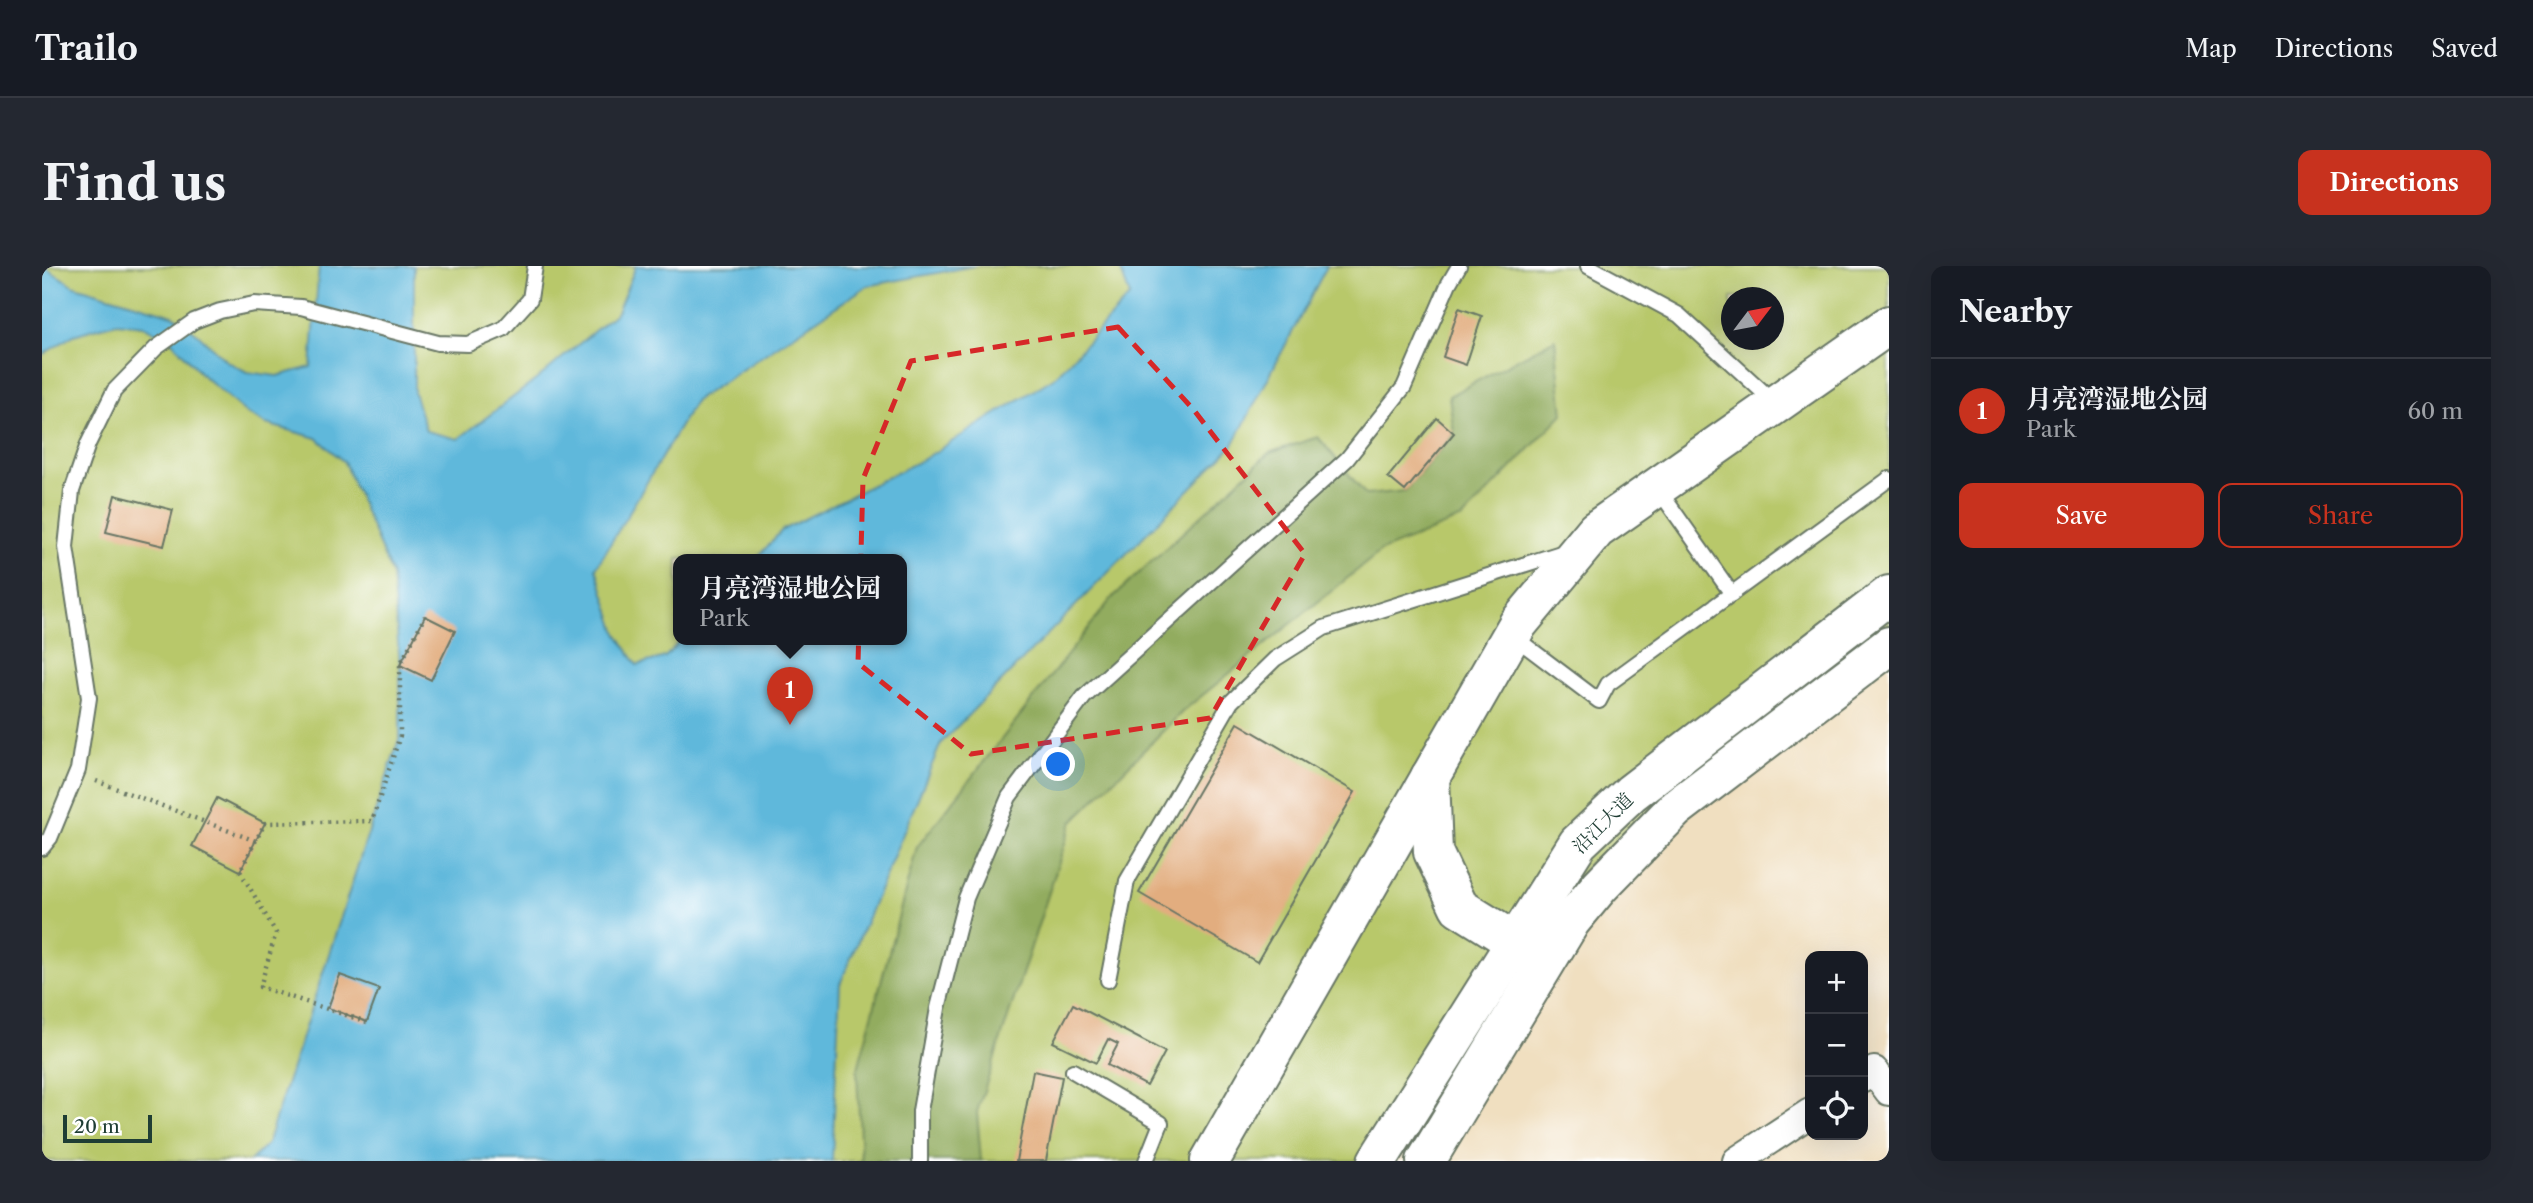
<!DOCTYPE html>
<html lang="en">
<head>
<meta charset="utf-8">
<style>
	body { margin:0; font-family:"Libre Caslon Text","Noto Serif SC",serif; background:#242831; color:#f1f3f6 }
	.controls { position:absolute; right:21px; bottom:21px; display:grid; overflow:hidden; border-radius:14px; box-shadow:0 7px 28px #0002 }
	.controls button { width:63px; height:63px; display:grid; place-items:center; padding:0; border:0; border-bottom:2px solid #363941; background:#171b24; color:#f1f3f6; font:35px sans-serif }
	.compass { position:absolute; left:1679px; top:21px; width:63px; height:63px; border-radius:50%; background:#171b24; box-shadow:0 7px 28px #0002; rotate:58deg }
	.scale { position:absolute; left:21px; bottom:18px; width:89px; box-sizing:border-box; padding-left:7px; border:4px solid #1f3d34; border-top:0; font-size:19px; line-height:24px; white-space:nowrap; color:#1f3d34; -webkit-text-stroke:5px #fff; paint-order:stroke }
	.you { position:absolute; left:1017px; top:499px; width:24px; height:24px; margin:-18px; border:5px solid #fff; border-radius:50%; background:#1a73e8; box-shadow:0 0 0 10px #1a73e833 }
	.badge { display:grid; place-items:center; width:46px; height:46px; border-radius:50%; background:#c8321e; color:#fff; font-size:23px; font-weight:700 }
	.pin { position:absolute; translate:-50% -58px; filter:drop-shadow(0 2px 4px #0008) }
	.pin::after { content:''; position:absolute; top:37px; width:24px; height:21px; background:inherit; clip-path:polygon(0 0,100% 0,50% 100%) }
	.popup { position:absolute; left:631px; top:288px; width:234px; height:91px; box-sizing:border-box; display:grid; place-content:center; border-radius:14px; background:#171b24; filter:drop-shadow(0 2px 5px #0005); font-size:23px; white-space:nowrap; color:#9ea1a6 }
	.popup b { font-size:26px; color:#f1f3f6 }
	.popup::after { content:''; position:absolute; left:50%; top:100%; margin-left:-14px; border:14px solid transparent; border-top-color:#171b24 }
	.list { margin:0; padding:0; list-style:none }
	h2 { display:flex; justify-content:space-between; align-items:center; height:91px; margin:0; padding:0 28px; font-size:30px }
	h2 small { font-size:23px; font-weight:400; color:#9ea1a6 }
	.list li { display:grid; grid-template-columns:46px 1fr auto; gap:21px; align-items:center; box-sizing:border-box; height:105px; padding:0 28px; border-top:2px solid #363941 }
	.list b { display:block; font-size:26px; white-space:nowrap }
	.list p { margin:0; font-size:23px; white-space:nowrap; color:#9ea1a6 }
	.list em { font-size:23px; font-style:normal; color:#9ea1a6 }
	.actions { display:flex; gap:14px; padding:21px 28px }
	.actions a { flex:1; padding:16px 0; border:2px solid #c8321e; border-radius:14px; text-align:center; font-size:24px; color:#c8321e }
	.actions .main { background:#c8321e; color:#fff }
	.icon { flex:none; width:38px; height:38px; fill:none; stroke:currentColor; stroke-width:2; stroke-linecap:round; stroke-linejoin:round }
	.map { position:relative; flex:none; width:1847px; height:895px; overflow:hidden; border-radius:14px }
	header { display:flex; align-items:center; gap:42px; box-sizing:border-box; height:98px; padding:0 35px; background:#171b24; border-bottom:2px solid #363941 }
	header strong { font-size:33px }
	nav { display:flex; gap:38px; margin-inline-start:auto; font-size:24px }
	.intro { display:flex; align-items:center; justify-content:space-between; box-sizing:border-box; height:168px; padding:0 42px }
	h1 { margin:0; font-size:49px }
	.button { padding:18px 32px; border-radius:14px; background:#c8321e; color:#fff; font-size:24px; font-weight:700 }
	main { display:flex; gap:42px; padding:0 42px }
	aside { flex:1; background:#171b24; border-radius:14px; box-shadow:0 7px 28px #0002 }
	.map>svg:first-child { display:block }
</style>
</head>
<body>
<header>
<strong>Trailo</strong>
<nav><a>Map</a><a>Directions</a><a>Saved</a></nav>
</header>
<div class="intro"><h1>Find us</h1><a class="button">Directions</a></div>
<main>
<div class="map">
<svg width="1847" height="895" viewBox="0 0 1847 895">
	<rect width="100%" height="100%" fill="#fff"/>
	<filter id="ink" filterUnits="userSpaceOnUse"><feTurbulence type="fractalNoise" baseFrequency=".0143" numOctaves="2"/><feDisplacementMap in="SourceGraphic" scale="14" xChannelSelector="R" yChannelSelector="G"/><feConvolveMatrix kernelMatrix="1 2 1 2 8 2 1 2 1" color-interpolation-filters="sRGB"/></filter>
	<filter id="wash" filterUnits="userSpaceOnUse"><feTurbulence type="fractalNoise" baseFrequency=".00686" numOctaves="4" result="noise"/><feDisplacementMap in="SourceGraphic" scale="28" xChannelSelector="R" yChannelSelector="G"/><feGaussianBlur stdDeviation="1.57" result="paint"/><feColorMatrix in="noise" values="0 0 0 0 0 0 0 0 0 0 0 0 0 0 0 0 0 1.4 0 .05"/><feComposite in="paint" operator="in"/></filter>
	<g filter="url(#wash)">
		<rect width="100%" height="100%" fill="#f0dfc0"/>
		<!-- green -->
		<path fill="#b8c86a" stroke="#6c824f" stroke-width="2" fill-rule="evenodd" d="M0 0H1847V363L1546 598 1349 895H0ZM1689 32H1731V74H1689ZM636 293H860V373H636Z"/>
		<!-- forest -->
		<path fill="#92ac5e" stroke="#587449" stroke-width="2" d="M1513 73 1521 148 1421 252 1339 285 1141 445 1030 556 935 846 939 895H819L815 806 875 581 1070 332 1227 187 1276 171 1324 229 1363 225 1412 167 1407 130Z"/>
		<!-- water -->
		<path fill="#5eb8db" stroke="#3e7a88" stroke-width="2" d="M0 0 33 20 131 49 157 69 184 95 205 106 235 110 269 101 277 0H372V126L384 165 416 173 495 113 575 46 594 0H932L825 20 653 135 554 302 575 367 595 399 623 391 640 373H860V293H714L740 264 882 193 1013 111 1088 30 1077 0H1285L1191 179 899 477 798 718 790 895H208L225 878 358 470V399L350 309 302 196 275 172 224 158 204 147 159 108 130 75 101 60 75 57 55 62 32 69 0 89Z"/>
		<g id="blocks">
			<!-- building -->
			<g fill="#e2ad7f">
				<path d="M1417 42 1440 50 1424 99 1401 91Z"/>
				<path d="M1395 152 1412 167 1363 225 1346 211Z"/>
				<path d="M73 229 131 244 122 280 64 266Z"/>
				<path d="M383 350 413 365 389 414 358 399Z"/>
				<path d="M1196 457 1313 526 1215 696 1097 627Z"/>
				<path d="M175 532 223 557 198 605 150 580Z"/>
				<path d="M298 709 337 723 325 756 286 742Z"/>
				<path d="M1031 738 1123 786 1105 820 1065 799 1076 778 1066 773 1054 797 1011 776Z"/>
				<path d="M991 805 1020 811 1004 895H974Z"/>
			</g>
		</g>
	</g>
	<g filter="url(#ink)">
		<use href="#blocks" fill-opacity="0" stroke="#687665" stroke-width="2"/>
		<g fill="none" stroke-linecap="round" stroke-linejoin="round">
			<defs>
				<g id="lane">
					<path d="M1546 0 1637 49 1733 137"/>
					<path d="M1616 223 1690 328"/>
					<path d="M1471 370 1557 435 1566 418 1847 213"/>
					<path d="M0 582 8 572 36 504 47 432 24 281 30 225 46 178 72 125 114 82 152 55 178 45 212 38 259 41 396 77 426 78 461 63 488 33 493 0"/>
					<path d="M1066 714 1085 615 1189 436 1233 393 1282 362 1522 286"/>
					<path d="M1031 805 1119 857 1104 895"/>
					<path d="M878 895V845L896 742 924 632 967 531 1042 431 1305 193 1362 121 1407 17 1417 0"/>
				</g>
				<g id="street">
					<path d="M1821 812 1832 805 1847 825"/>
					<path d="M1695 895 1768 847"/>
				</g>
				<g id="secondary">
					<path d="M1388 511 1391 586 1417 641 1473 676"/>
					<path d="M1168 895 1476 358 1554 264 1847 59"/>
					<path d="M1335 895 1536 577 1589 527 1847 329"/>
					<path d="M1384 895 1529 655 1558 620 1633 543 1847 380"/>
				</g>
			</defs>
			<!-- lane casing -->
			<use href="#lane" stroke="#687665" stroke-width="18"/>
			<!-- street casing -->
			<use href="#street" stroke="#687665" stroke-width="32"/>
			<!-- secondary casing -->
			<use href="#secondary" stroke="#687665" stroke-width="42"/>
			<!-- path -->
			<g stroke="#687665" stroke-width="4.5" stroke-dasharray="2 5" stroke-linecap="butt">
				<path d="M54 515 214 575"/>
				<path d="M325 756 218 721 234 667 198 605 223 557 330 555 358 470V399L383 350"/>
			</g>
			<!-- lane -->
			<use href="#lane" stroke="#fff" stroke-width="14"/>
			<!-- street -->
			<use href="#street" stroke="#fff" stroke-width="28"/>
			<!-- secondary -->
			<use href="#secondary" stroke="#fff" stroke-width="38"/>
		</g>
	</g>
	<!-- marked area -->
	<path fill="none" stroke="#d62828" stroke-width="5" stroke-dasharray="14 9" stroke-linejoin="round" d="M1076 61 1151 143 1263 288 1168 452 929 488 816 397 821 213 869 95Z"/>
	<g text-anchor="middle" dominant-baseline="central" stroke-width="5" stroke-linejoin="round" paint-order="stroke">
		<!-- street labels -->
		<g font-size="19" fill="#1f3d34" stroke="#fff">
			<text transform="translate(1561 557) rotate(-45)">沿江大道</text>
		</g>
	</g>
</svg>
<div class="controls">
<button>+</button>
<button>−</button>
<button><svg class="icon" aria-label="locate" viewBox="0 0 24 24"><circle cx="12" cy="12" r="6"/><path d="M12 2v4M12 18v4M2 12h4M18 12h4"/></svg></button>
</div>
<svg class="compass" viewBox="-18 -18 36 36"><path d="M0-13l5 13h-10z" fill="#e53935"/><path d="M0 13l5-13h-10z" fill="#9ea1a6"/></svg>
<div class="scale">20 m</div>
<div class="you"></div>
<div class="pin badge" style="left:748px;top:459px">1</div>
<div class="popup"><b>月亮湾湿地公园</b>Park</div>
</div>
<aside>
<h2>Nearby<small></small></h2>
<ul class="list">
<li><span class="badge">1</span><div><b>月亮湾湿地公园</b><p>Park</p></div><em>60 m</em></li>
</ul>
<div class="actions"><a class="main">Save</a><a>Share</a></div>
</aside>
</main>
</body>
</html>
